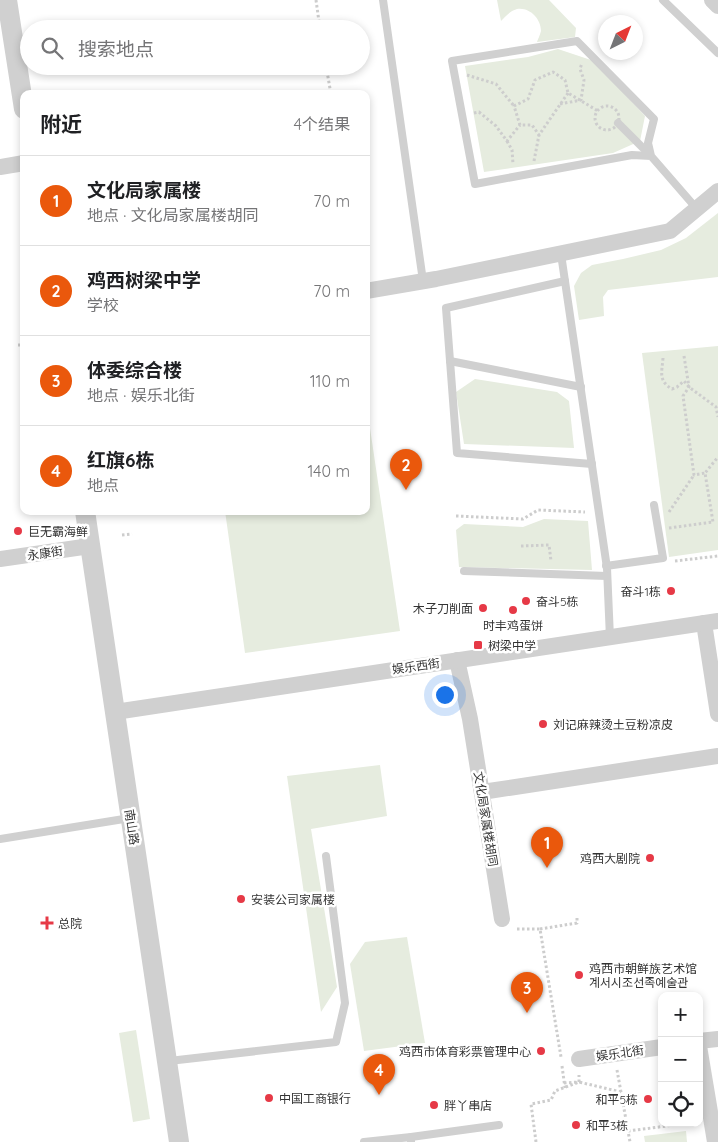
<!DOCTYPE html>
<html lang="zh">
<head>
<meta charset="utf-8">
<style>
	body { margin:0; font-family:Quicksand,"Noto Sans SC","Noto Sans KR",sans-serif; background:#f6f6f6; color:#202124 }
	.controls { position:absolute; right:15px; bottom:15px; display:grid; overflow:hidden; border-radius:10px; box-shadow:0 2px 8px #0003 }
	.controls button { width:45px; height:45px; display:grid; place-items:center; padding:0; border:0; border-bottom:1px solid #e0e0e0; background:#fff; color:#202124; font:25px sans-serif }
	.compass { position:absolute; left:598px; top:15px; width:45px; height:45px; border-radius:50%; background:#fff; box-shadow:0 2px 8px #0003; rotate:42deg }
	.you { position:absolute; left:444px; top:694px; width:18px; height:18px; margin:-12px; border:4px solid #fff; border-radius:50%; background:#1a73e8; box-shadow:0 0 0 8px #1a73e833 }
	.badge { display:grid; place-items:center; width:32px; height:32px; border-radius:50%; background:#ea580c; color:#fff; font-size:16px; font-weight:700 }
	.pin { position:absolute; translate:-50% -41px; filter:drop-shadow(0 1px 2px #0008) }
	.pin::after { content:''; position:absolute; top:26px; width:18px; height:15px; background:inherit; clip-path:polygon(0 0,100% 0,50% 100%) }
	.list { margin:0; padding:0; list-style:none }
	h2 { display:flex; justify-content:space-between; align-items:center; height:65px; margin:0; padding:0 20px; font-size:21px }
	h2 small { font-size:16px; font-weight:400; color:#757577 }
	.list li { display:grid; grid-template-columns:32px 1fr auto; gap:15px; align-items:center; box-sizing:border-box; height:90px; padding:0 20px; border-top:1px solid #e0e0e0 }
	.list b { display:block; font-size:19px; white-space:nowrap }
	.list p { margin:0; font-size:16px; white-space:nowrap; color:#757577 }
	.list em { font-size:16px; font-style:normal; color:#757577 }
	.icon { flex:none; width:28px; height:28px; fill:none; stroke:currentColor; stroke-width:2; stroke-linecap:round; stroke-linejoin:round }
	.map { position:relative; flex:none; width:718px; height:1142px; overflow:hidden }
	.search { position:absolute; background:#fff; box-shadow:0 2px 8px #0003; left:20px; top:20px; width:350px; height:55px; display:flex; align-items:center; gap:12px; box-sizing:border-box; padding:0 18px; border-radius:28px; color:#757577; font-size:19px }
	.panel { position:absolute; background:#fff; box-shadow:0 2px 8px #0003; left:20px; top:90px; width:350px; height:425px; border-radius:10px }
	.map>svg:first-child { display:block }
</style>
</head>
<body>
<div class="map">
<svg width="718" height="1142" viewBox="0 0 718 1142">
	<rect width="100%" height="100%" fill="#fff"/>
	<!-- green -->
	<g fill="#e6ecdf">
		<path d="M497 0H549L576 28 575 37 537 42C538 39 540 35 541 31 541 19 530 7 517 9 510 11 506 16 501 21Z"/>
		<path d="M558 49 594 61 645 116 640 141 613 153 484 172 465 66 528 57Z"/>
		<path d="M718 213V277L608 290 603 297 604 316 579 320 574 286 581 273 592 265 623 259 661 250 686 238Z"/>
		<path d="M718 346V550L669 557 642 353Z"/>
		<path d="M475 379 557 392 569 401 574 448 464 444 456 392Z"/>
		<path d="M366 401 400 631 245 653 225 511H366Z"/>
		<path d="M544 519 588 521 592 570 459 567 456 530 464 524 523 527Z"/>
		<path d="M380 765 387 816 311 829 337 987 321 1012 287 776Z"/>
		<path d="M407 937 425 1043 364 1051 350 964 365 942Z"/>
		<path d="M136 1030 150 1119 133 1122 119 1033Z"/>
		<path d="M686 1131 687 1142H645L644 1136Z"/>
	</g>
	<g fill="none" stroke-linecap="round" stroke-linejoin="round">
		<!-- path -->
		<g stroke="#cdcdcd" stroke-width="3" stroke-dasharray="2.5 2.5" stroke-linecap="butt">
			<path d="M316 0 320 29"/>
			<path d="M326 66 331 94"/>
			<path d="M467 75 496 84 514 106"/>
			<path d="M568 93 539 135 532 125H520L514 106 528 99 535 80 553 72 565 80 568 93 598 111"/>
			<path d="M560 104 581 100 584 80 580 69 582 63"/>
			<circle cx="607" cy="118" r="12"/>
			<path d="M474 113 479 112 496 126 507 141 520 125"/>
			<path d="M507 141 512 150 513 164"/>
			<path d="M534 161 539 135"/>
			<path d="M18 345H21"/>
			<path d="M684 356 689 387 683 396 694 475 705 473"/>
			<path d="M663 358C662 372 658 381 672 389L677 387 684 381 689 387 716 407 718 417"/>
			<path d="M669 512 694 475"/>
			<path d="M456 516 523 519 538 510 585 512"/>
			<path d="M669 528 713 522 705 473 718 457"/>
			<path d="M122 535 132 534"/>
			<path d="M521 546 549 545 551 561"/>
			<path d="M675 561 718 556"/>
			<path d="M517 929H540L561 1057"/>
			<path d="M540 929 577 923V916"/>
			<path d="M562 1066 565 1088"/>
			<path d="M617 1070 630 1142"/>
			<path d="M564 1083 579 1082V1075"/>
			<path d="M628 1131 690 1123"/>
			<path d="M536 1142 531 1104 551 1100 555 1091 579 1082 621 1092"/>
		</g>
		<!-- service -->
		<g stroke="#d0d0d0" stroke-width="8">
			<path d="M383 0 423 281"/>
			<path d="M663 0 718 53"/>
			<path d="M618 123 650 155"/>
			<path d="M651 156 632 155 475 184 452 61 577 41 654 119 648 143 651 156 697 209"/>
			<path d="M561 254 607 568 610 638"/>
			<path d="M565 281 446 308 457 453 592 464"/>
			<path d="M450 361 581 387"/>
			<path d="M606 566 663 558 654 505"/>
			<path d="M464 571 607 576"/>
			<path d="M0 839 130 818"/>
			<path d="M169 1061 336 1042 345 1003 326 856"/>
			<path d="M411 1137 499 1125"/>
			<path d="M364 1142 411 1137V1142"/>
		</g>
		<!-- minor -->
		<g stroke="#d0d0d0" stroke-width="16">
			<path d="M712 0 718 6"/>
			<path d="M0 167 24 163"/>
			<path d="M366 291 436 279 670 231 718 191"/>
			<path d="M0 559 90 546"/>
			<path d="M704 623 718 714"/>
			<path d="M457 660 470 719 502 919"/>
			<path d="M115 712 718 621"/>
			<path d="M482 792 718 756"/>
			<path d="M699 1041 718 1039"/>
			<path d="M699 1046 715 1142"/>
			<path d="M579 1059 662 1047"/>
		</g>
		<!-- tertiary -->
		<g stroke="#d0d0d0" stroke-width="20">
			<path d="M7 0 24 109"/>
			<path d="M85 511 179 1142"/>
		</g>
	</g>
	<!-- markers -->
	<g fill="#e63946" stroke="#fff" stroke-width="2">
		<circle cx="18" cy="531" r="5"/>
		<circle cx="671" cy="591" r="5"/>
		<circle cx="526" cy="601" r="5"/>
		<circle cx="483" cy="608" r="5"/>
		<circle cx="513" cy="610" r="5"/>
		<rect x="473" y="640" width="10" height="10" rx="2.5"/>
		<circle cx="543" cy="724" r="5"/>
		<circle cx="650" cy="858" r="5"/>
		<circle cx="241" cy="899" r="5"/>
		<path d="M44.5 915.5h5v5h5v5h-5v5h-5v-5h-5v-5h5z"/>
		<circle cx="579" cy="975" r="5"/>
		<circle cx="541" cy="1051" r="5"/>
		<circle cx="269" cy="1098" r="5"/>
		<circle cx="648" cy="1099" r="5"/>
		<circle cx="434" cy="1105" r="5"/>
		<circle cx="576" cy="1125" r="5"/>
	</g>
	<g text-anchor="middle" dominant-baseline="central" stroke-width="5" stroke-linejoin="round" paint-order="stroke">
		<!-- poi labels -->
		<g font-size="12" fill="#333" stroke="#fff" text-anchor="start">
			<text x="28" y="531">巨无霸海鲜</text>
			<text x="661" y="591" text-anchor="end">奋斗1栋</text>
			<text x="536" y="601">奋斗5栋</text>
			<text x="473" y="608" text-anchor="end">木子刀削面</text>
			<text x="513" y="625" text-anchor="middle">时丰鸡蛋饼</text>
			<text x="488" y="645">树梁中学</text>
			<text x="553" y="724">刘记麻辣烫土豆粉凉皮</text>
			<text x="640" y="858" text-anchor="end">鸡西大剧院</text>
			<text x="251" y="899">安装公司家属楼</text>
			<text x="58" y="923">总院</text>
			<text x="589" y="968">鸡西市朝鲜族艺术馆<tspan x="589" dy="14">계서시조선족예술관</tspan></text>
			<text x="531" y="1051" text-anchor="end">鸡西市体育彩票管理中心</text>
			<text x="279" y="1098">中国工商银行</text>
			<text x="638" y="1099" text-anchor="end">和平5栋</text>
			<text x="444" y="1105">胖丫串店</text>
			<text x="586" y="1125">和平3栋</text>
		</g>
		<!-- street labels -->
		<g font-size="12" fill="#333" stroke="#fff">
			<text transform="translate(45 553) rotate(-8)">永康街</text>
			<text transform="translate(416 666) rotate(-8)">娱乐西街</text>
			<text transform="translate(486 819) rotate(81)">文化局家属楼胡同</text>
			<text transform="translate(132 827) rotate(81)">南山路</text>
			<text transform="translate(620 1053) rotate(-8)">娱乐北街</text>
		</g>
	</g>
</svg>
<div class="controls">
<button>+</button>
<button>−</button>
<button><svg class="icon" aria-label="locate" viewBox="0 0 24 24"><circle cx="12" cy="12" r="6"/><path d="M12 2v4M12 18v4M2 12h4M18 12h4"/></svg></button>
</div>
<svg class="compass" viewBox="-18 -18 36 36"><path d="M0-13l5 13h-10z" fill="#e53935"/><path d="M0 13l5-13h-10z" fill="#757577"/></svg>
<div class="you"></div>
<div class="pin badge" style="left:547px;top:868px">1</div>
<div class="pin badge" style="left:406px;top:490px">2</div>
<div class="pin badge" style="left:527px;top:1013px">3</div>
<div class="pin badge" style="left:379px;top:1095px">4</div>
<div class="search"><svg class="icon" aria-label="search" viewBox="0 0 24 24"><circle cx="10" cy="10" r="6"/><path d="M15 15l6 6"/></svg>搜索地点</div>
<section class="panel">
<h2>附近<small>4个结果</small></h2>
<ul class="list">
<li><span class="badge">1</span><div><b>文化局家属楼</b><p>地点 · 文化局家属楼胡同</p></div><em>70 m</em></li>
<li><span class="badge">2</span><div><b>鸡西树梁中学</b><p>学校</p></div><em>70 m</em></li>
<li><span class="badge">3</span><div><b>体委综合楼</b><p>地点 · 娱乐北街</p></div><em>110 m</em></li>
<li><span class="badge">4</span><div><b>红旗6栋</b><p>地点</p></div><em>140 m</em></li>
</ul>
</section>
</div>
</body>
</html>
